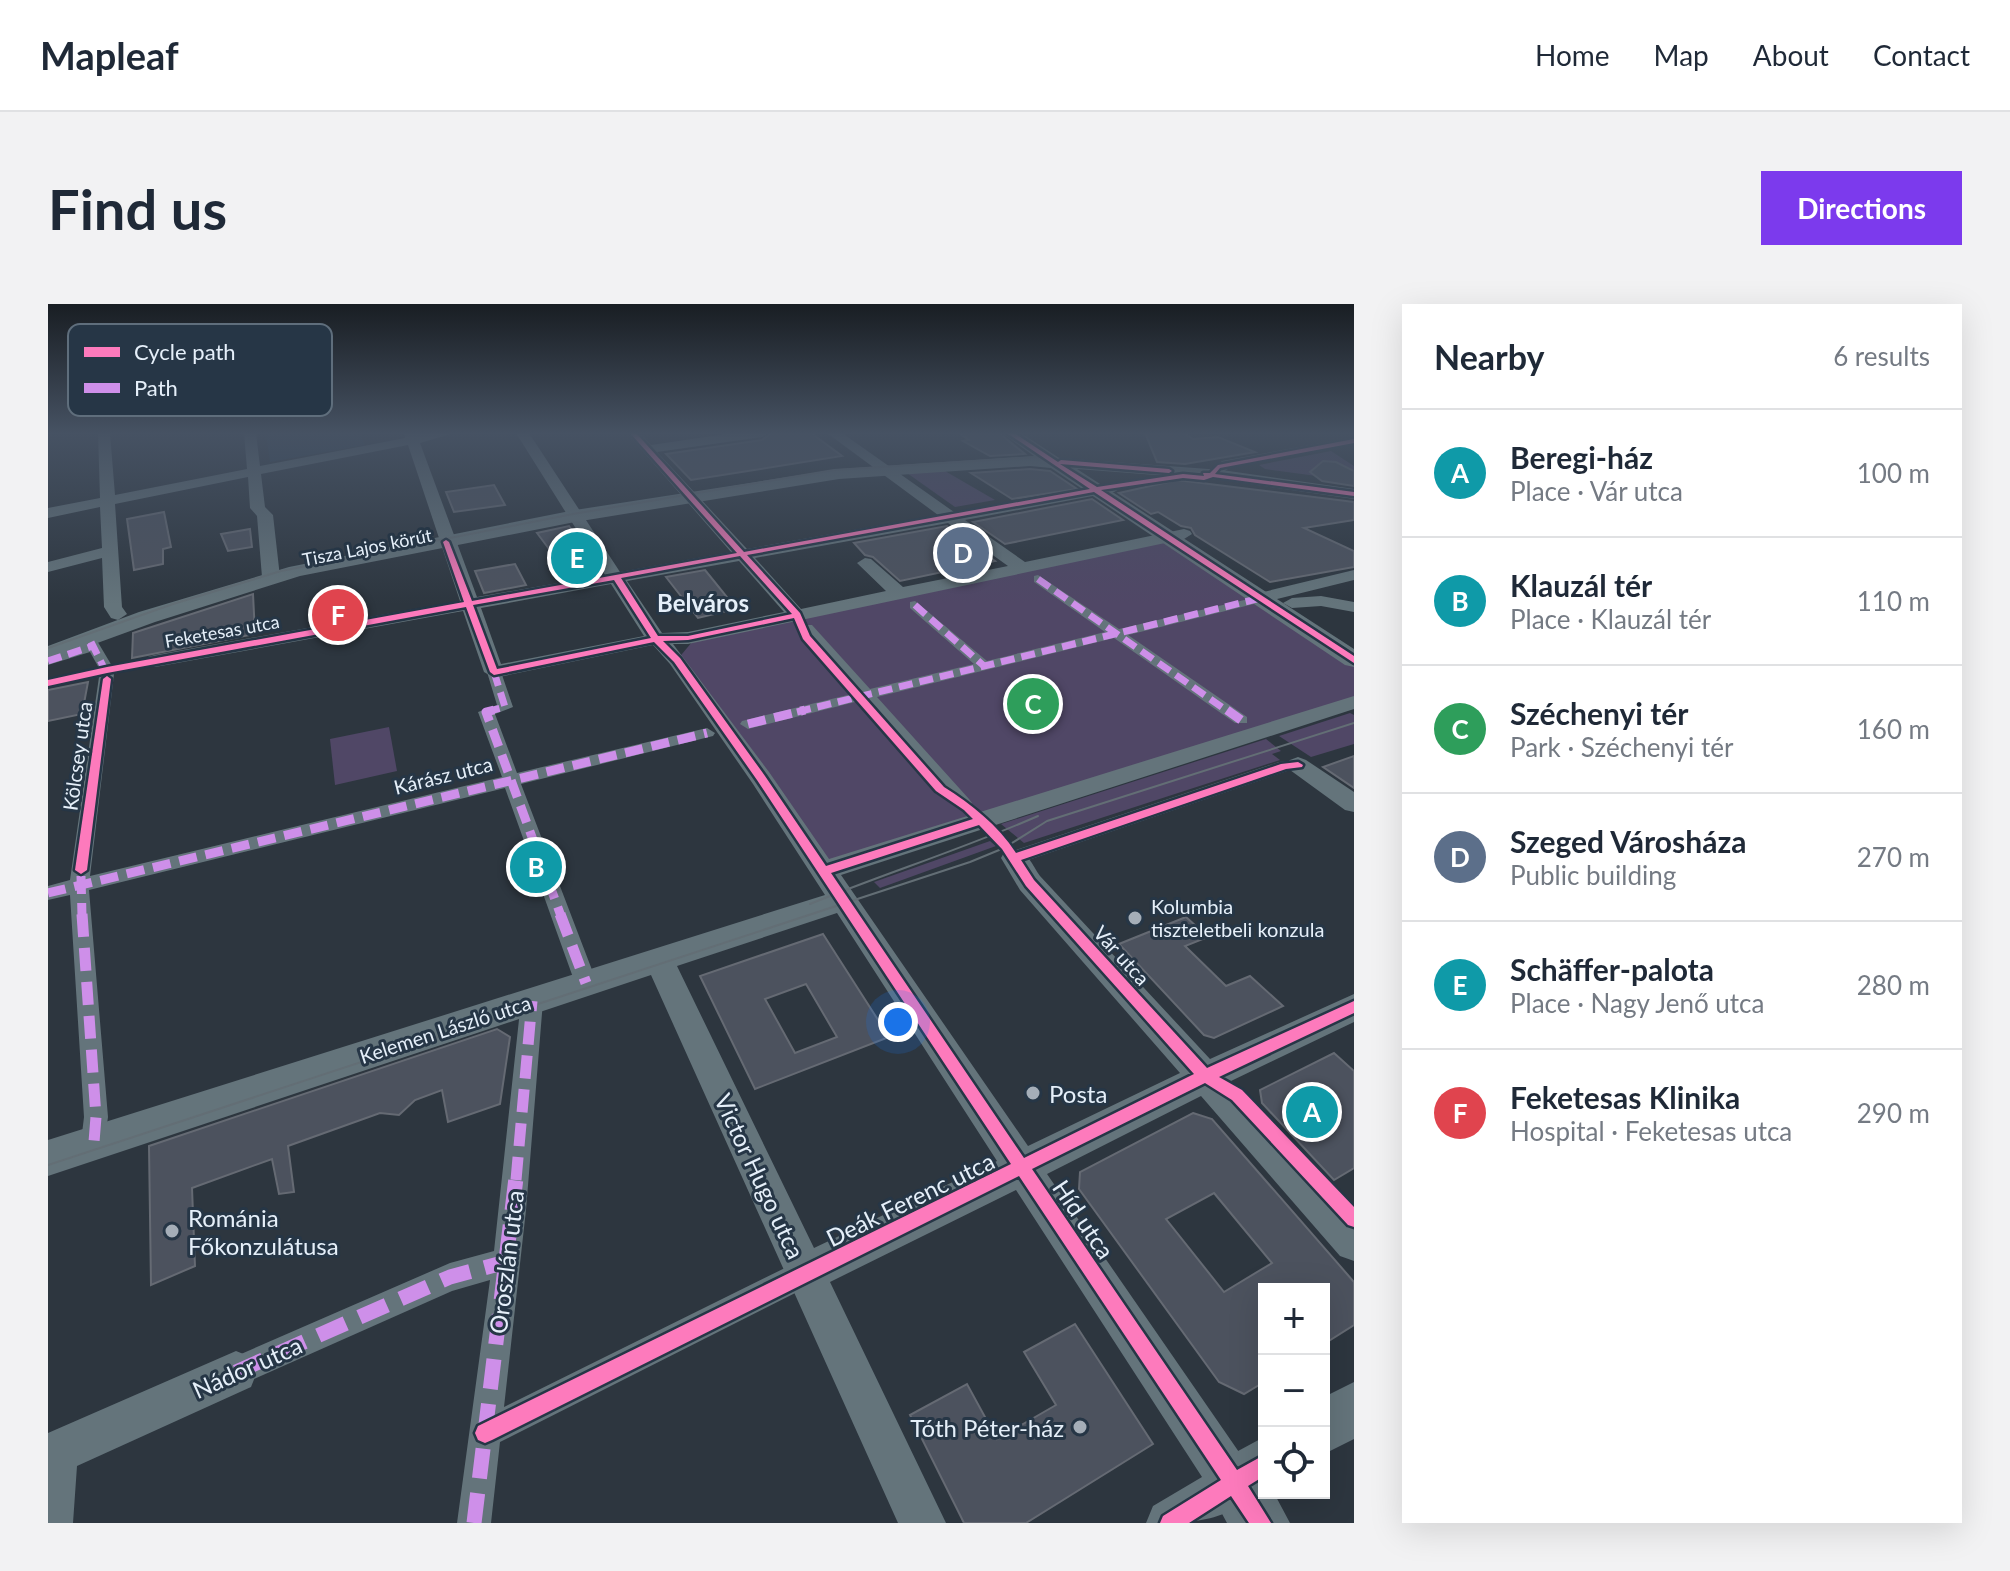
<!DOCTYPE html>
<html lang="en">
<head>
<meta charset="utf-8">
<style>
	body { margin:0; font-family:Lato,sans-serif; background:#f2f2f3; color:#1f2937 }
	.controls { position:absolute; right:24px; bottom:24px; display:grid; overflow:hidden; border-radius:0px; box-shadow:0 8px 32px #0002 }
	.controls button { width:72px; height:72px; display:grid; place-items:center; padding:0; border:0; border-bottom:2px solid #e0e1e3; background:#fff; color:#1f2937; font:40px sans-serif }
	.you { position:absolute; left:850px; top:718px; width:28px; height:28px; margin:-20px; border:6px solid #fff; border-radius:50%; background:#1a73e8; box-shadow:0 0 0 12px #1a73e833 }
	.badge { display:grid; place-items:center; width:52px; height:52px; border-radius:50%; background:#7c3aed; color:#fff; font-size:26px; font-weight:700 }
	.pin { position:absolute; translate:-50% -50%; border:4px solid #fff; box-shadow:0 2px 8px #0006 }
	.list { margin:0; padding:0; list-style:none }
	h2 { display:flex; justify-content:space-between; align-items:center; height:104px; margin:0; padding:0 32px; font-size:34px }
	h2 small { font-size:26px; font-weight:400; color:#747a83 }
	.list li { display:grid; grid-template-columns:52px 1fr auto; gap:24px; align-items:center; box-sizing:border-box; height:128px; padding:0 32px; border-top:2px solid #e0e1e3 }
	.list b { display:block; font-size:30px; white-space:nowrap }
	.list p { margin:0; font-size:26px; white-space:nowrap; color:#747a83 }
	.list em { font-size:26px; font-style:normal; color:#747a83 }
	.icon { flex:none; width:44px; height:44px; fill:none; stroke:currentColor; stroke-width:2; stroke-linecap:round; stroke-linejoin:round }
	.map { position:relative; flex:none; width:1306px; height:1219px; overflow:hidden; border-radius:0px }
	header { display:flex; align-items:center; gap:48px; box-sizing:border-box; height:112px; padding:0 40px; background:#fff; border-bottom:2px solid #e0e1e3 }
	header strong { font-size:38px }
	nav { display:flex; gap:44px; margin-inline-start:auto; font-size:28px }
	.intro { display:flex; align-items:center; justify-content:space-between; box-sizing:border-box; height:192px; padding:0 48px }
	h1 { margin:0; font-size:56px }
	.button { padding:20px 36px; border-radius:0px; background:#7c3aed; color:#fff; font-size:28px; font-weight:700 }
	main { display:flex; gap:48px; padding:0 48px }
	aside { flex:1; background:#fff; border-radius:0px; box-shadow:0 8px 32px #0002 }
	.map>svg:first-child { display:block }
</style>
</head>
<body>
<header>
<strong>Mapleaf</strong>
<nav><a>Home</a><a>Map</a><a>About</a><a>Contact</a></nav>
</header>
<div class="intro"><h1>Find us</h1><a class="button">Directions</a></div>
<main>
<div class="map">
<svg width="1306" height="1219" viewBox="0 0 1306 1219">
	<rect width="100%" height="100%" fill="#2d363f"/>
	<!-- built -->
	<path fill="#2b3f52" d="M311 129 317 141 222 158 218 130Z"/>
	<!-- green -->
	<g fill="#504766">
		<path d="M1283 147 1306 162V177L1217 165 1211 161Z"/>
		<path d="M897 167 947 196 907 203 859 169Z"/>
		<path d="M1121 232 1306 356V398L775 567 629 356 644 338Z"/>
		<path d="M1302 409 1306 411V440L1263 453 1231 432Z"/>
		<path d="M341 423 349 467 287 481 282 435Z"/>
		<path d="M1218 435 1233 447 1224 450 1232 456 976 539 953 520Z"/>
		<path d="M942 537 948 542 832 584 826 578Z"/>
	</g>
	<!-- building -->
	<g fill="#4c525e" stroke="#656a73" stroke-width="2" fill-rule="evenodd">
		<path d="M723 129H763L794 152 643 176 618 150 714 136Z"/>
		<path d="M911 129H951L977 150 942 152 915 137 921 136Z"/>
		<path d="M1097 129H1136L1145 135 1170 133 1207 148 1137 160 1109 158Z"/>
		<path d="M1275 157 1288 158 1306 167V182L1274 177 1262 168Z"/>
		<path d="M982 165 1002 167 1029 185 964 195 923 169Z"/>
		<path d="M1129 176 1306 198V216L1256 224 1306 247V263L1222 278 1147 231 1143 224 1133 222 1110 208 1103 210 1071 189Z"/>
		<path d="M446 181 457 201 406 208 398 188Z"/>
		<path d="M1044 195 1075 216 957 240 925 218Z"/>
		<path d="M116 208 123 243 115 245V260L86 266 79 215Z"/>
		<path d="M521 222 551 267 522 273 489 229Z"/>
		<path d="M899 222 947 257 852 277 825 253 817 251 806 239Z"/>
		<path d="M202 225 204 243 180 247 173 230Z"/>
		<path d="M467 260 478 281 436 289 427 267Z"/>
		<path d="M657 266 679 293 688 305 650 314 618 273Z"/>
		<path d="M205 290 207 330 84 354 85 329Z"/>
		<path d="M40 378 34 410 0 417V386Z"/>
		<path d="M1306 452V484L1275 463Z"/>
		<path d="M1138 613 1160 633 1137 642 1178 682 1202 672 1235 702 1166 734 1156 731 1071 640Z"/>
		<path d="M775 630 841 733 707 785 652 672ZM758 680 789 733 747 749 717 695Z"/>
		<path d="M449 725 462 733 452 800 400 818 394 786 367 796 351 811 332 809 240 842 246 888 231 890 224 855 144 884 147 962 103 981 101 842Z"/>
		<path d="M1286 749 1306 767V864L1286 876 1214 799 1212 786Z"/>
		<path d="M1145 809 1164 815 1306 978V1021L1276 1040V985H1216V1078L1196 1090 1171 1078 1031 885 1032 868ZM1166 889 1224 959 1176 988 1118 915Z"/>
		<path d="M1027 1020 1105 1140 978 1219H916L862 1111 919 1080 949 1135 1008 1101 976 1048Z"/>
	</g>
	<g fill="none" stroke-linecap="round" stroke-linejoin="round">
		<!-- pedestrian -->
		<g fill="#64747b" fill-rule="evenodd">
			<path d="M990 271 1071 325 1218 291V297L1080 331 1199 413V419H1187L1066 334 829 393 921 495 924 499 921 503H909L815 396 700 425 692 420 694 417 808 389 754 327V321H764L822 385 926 360 862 304V298L867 297 939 357 1057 328 986 278V272Z"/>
			<path d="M43 334 48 335 64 362 107 353 114 357 66 370 42 572 454 473 430 408 449 401 439 368 446 364 453 368 465 403 447 410 469 469 659 424 667 429 665 432 473 480 549 679 546 685 538 688 530 685 527 679 457 484 41 586 60 813 55 847 46 850 37 847 33 838 36 813 22 591 0 596V582L22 576 51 373 0 383V375L51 364 42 348 0 361V352L37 340 38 335Z"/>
			<path d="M1250 456 1258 461 1256 465 1239 467 966 561 957 554 959 549 1231 458Z"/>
			<path d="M484 688 492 690 495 697 478 906 456 1103 747 959 757 955 767 959 771 969 767 979 452 1138 443 1219H409L442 976 404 987 188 1083 177 1079 173 1068 177 1057 402 959 446 947 473 697 476 690Z"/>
		</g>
		<!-- minor -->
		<g fill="#64747b" fill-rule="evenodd">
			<path d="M50 129H62L67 191 199 165 196 129H208L212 162 357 134 356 129H406L372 139 429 293 557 271 468 129H481L572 268 683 248 579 129H592L603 141 685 129H720L714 133 609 148 699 245 890 211 779 129H794L906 208 1071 181 1073 184 1066 188 917 216 977 258 1136 225 1142 227 1144 230 1136 235 640 340H625L721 468 781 555 1306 392V405L793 571 980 842 1132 769 972 586 953 554 957 547C977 541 982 557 992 572L1162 755 1306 690V718L1183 777 1306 910V957L1292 952 1153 792 999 870 1202 1164 1209 1180C1190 1219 1140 1219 1098 1219L1105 1202 1154 1173 968 886 782 978 898 1219H850L603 671 0 872V836L777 591 705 480 622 360 605 341 446 374 436 368 415 307 107 363 100 361 97 357 100 353 107 351 412 297 360 141 213 170 217 203 225 211 232 273 223 278 214 273 209 212 202 204 200 173 67 200 74 303 79 310 70 316 63 314 56 303 54 254 0 268V258L54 244 52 203 0 214V204L52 194ZM900 219 960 262 855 283 823 255 817 254 809 259 838 287 753 305 707 254ZM691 257 736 308 640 328 614 329 579 277ZM563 280 596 332 453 360 433 304ZM789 609 949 857 766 944 629 662Z"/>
			<path d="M1306 133V141L1183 163 1164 175 1157 171 1174 157Z"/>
			<path d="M1306 266V276L1213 299 1204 294 1207 290Z"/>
			<path d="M1273 292 1306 298V308L1273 302 1244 304 1235 299 1244 294Z"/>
			<path d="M1250 453 1258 456 1306 488V508L1297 506 1242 466 1238 461 1242 456Z"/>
			<path d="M188 1047 203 1053 209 1068 203 1083 29 1162 25 1219H0V1129Z"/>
		</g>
		<!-- tertiary -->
		<g fill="#64747b" fill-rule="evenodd">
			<path d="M954 129H973L1011 154 1174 166 1306 185V195L1174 176 1029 165 1306 345V363L1297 361 1003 164 982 162 791 175 527 218 252 272 107 318 0 357V342L91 308 241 263 527 206 791 165 986 152Z"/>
			<path d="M1306 1078V1135L1276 1150V1093Z"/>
			<path d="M1216 1133V1189H1226L1242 1219H1179L1158 1180 1166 1160Z"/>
		</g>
		<!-- tram -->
		<g stroke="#636e75" stroke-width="2">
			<path d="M971 129 1306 351"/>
			<path d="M0 344 125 300 233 267 525 210 786 166 990 153 1164 168 1306 187"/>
			<path d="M762 600C838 569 915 545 990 512"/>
			<path d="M0 861 922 558 956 544 999 517 1306 419"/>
		</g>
		<!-- quiet-far3 -->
		<g stroke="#ce8fe9" stroke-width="7" stroke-dasharray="14 7" stroke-linecap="butt">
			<path d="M990 275 1181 408"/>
			<path d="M867 301 936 362"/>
			<path d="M43 338 59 370"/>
			<path d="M0 357 45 342"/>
			<path d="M438 408 457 403 446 368"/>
			<path d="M749 408 1213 294"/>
		</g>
		<!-- quiet-far2 -->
		<g stroke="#ce8fe9" stroke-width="9" stroke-dasharray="18 9" stroke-linecap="butt">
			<path d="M446 406 438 408 513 612"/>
			<path d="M1179 406 1193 416"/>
			<path d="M700 420 757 406"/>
			<path d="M33 572 34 612"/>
			<path d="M0 589 659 429"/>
		</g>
		<!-- quiet-far1 -->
		<g stroke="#ce8fe9" stroke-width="11" stroke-dasharray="23 11" stroke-linecap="butt">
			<path d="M34 610 48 813 46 838"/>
			<path d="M512 610 538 679"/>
			<path d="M468 876 484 697"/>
		</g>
		<!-- quiet -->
		<g stroke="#ce8fe9" stroke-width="15" stroke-dasharray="30 15" stroke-linecap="butt">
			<path d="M188 1068 402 973 458 958"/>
			<path d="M426 1219 468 874"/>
		</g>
		<defs>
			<g id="cycleway">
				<path d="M582 129H588L696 248 1042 185 959 129H966L1010 158 1013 156 1121 165 1124 167 1121 169 1012 160 1049 183 1135 170 1156 172 1155 169H1162L1170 161 1306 135V139L1172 164 1167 170 1306 188V192L1165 173 1156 176 1135 174 1053 186 1306 352V359L1046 188 699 251 752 309 762 332 896 483C923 500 950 521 968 549L1233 460 1250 458 1255 461 1254 463 1238 465 973 556 986 576 1159 764 1306 697V709L1171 773 1194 786 1306 903V923L1300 921 1184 796 1157 779 984 865 1189 1166 1216 1151V1172L1200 1182 1223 1219H1201L1183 1192 1141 1219H1112L1115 1212 1173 1176 971 872 444 1136 437 1139 430 1136 427 1129 430 1122 963 860 709 476 626 358 606 338 446 371 442 368 418 303 59 369 0 382V376L59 363 416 298 395 238 398 236 401 238 424 297 689 249ZM692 252 744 310 640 332H610L573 274ZM566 276 603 334 449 365 425 301ZM746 314 755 335 888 487 916 506 925 515 778 562 717 472 632 354 615 337 640 336ZM931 521 954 545 978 582 1146 770 976 854 783 569Z"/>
				<path d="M59 372 63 375 39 566 33 570 27 566 55 375Z"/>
			</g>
		</defs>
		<!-- cycleway casing -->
		<use href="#cycleway" stroke="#263646" stroke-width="5"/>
		<!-- cycleway -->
		<use href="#cycleway" fill="#fd7abc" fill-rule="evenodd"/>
	</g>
	<!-- sky -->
	<linearGradient id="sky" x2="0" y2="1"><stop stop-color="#191e23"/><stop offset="0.43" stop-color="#465263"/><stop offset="1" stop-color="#465263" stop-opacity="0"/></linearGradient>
	<rect width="1306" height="300" fill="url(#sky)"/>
	<!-- markers -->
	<g fill="#a5aeb8" stroke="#263646" stroke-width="3">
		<circle cx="1087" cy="614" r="8"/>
		<circle cx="985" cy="789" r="8"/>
		<circle cx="124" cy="927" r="8"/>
		<circle cx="1032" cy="1123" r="8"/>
	</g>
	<g text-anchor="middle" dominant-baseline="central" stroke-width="6" stroke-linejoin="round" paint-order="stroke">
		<!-- far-street labels -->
		<g font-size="18" fill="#e5eff9" stroke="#263646">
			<text transform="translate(319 243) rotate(-11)">Tisza Lajos körút</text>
			<text transform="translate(174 327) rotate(-10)">Feketesas utca</text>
		</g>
		<!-- street labels -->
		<g font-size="20" fill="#e5eff9" stroke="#263646">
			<text transform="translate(29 452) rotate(-82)">Kölcsey utca</text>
			<text transform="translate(395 471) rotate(-14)">Kárász utca</text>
			<text transform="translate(1074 651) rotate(48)">Vár utca</text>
			<text transform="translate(397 725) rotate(-18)">Kelemen László utca</text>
		</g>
		<!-- poi labels -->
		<g font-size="20" fill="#e5eff9" stroke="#263646" text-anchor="start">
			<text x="1103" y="602">Kolumbia<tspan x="1103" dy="23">tiszteletbeli konzula</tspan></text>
		</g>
		<!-- far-district labels -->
		<g font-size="24" font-weight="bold" fill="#e5eff9" stroke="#263646">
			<text x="655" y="298">Belváros</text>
		</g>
		<!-- near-poi labels -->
		<g font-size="24" fill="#e5eff9" stroke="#263646" text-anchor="start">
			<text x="1001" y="789">Posta</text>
			<text x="140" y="913">Románia<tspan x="140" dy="28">Főkonzulátusa</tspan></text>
			<text x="1016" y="1123" text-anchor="end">Tóth Péter-ház</text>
		</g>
		<!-- near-street labels -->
		<g font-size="24" fill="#e5eff9" stroke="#263646">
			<text transform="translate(712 872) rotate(65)">Victor Hugo utca</text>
			<text transform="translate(862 895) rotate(-26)">Deák Ferenc utca</text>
			<text transform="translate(1036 915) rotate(56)">Híd utca</text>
			<text transform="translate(458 958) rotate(-83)">Oroszlán utca</text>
			<text transform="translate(199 1063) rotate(-24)">Nádor utca</text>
		</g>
	</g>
	<!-- legend -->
	<rect x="20" y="20" width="264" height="92" rx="12" fill="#263646" stroke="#5f6e7c" stroke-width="2"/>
	<rect x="36" y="43" width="36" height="10" fill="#fd7abc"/>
	<rect x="36" y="79" width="36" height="10" fill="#ce8fe9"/>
	<g font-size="22" fill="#e5eff9">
		<text x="86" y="56">Cycle path</text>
		<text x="86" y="92">Path</text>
	</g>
</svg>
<div class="controls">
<button>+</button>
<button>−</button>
<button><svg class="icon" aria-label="locate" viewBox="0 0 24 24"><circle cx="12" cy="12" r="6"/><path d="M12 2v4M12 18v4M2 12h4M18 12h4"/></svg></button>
</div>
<div class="you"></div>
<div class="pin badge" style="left:1264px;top:808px;background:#0f9aa8">A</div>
<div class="pin badge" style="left:488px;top:563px;background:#0f9aa8">B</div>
<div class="pin badge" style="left:985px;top:400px;background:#2e9e5b">C</div>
<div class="pin badge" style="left:915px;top:249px;background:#5c6f8a">D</div>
<div class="pin badge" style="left:529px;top:254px;background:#0f9aa8">E</div>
<div class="pin badge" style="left:290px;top:311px;background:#e0444e">F</div>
</div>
<aside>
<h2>Nearby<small>6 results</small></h2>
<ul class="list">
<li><span class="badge" style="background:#0f9aa8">A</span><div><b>Beregi-ház</b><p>Place · Vár utca</p></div><em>100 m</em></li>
<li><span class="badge" style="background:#0f9aa8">B</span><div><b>Klauzál tér</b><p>Place · Klauzál tér</p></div><em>110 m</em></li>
<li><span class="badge" style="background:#2e9e5b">C</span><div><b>Széchenyi tér</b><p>Park · Széchenyi tér</p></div><em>160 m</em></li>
<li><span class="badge" style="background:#5c6f8a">D</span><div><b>Szeged Városháza</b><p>Public building</p></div><em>270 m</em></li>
<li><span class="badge" style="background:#0f9aa8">E</span><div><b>Schäffer-palota</b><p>Place · Nagy Jenő utca</p></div><em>280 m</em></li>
<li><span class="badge" style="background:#e0444e">F</span><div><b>Feketesas Klinika</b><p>Hospital · Feketesas utca</p></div><em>290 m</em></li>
</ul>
</aside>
</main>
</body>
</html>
